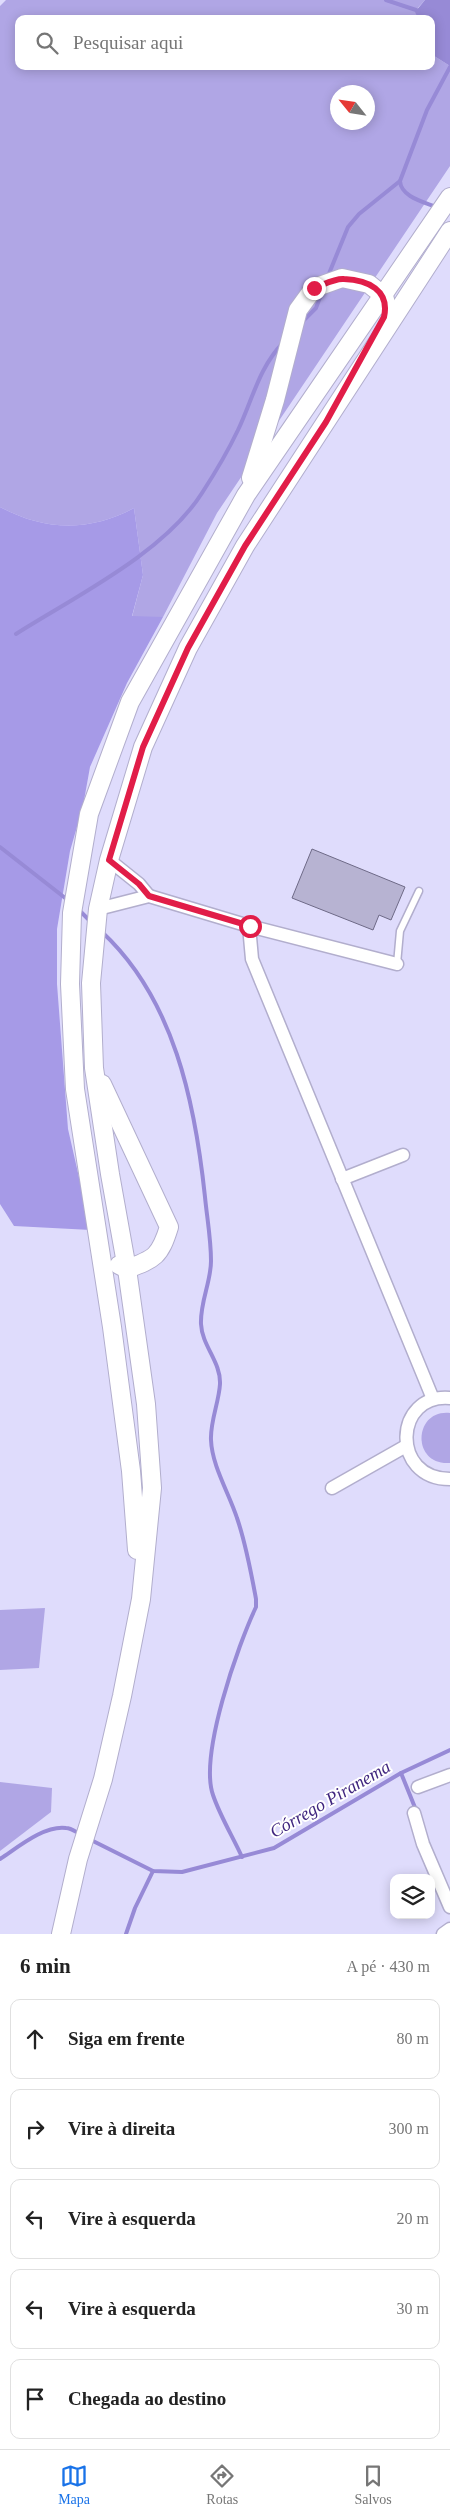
<!DOCTYPE html>
<html lang="pt">
<head>
<meta charset="utf-8">
<style>
	body { margin:0; font-family:Georgia,serif; background:#f2f2f2; color:#222 }
	.controls { position:absolute; right:15px; bottom:15px; display:grid; overflow:hidden; border-radius:10px; box-shadow:0 2px 12px #0003 }
	.controls button { width:45px; height:45px; display:grid; place-items:center; padding:0; border:0; border-bottom:1px solid #e0e0e0; background:#fff; color:#222; font:25px sans-serif }
	.compass { position:absolute; left:330px; top:85px; width:45px; height:45px; border-radius:50%; background:#fff; box-shadow:0 2px 12px #0003; rotate:300deg }
	.stop { position:absolute; width:15px; height:15px; margin:-11px; border:4px solid #e11d48; border-radius:50%; background:#fff }
	.stop.end { background:#e11d48; border-color:#fff; box-shadow:0 1px 5px #0008 }
	.list { margin:0; padding:0; list-style:none }
	h2 { display:flex; justify-content:space-between; align-items:center; height:65px; margin:0; padding:0 20px; font-size:21px }
	h2 small { font-size:16px; font-weight:400; color:#767676 }
	.list li { display:grid; grid-template-columns:32px 1fr auto; gap:15px; align-items:center; box-sizing:border-box; height:80px; margin:0 10px 10px; padding:0 10px; border:1px solid #e0e0e0; border-radius:10px }
	.list b { display:block; font-size:19px; white-space:nowrap }
	.list em { font-size:16px; font-style:normal; color:#767676 }
	.icon { flex:none; width:28px; height:28px; fill:none; stroke:currentColor; stroke-width:2; stroke-linecap:round; stroke-linejoin:round }
	.map { position:relative; flex:none; width:450px; height:1934px; overflow:hidden }
	.search { position:absolute; background:#fff; box-shadow:0 2px 12px #0003; left:15px; right:15px; top:15px; height:55px; display:flex; align-items:center; gap:12px; box-sizing:border-box; padding:0 18px; border-radius:10px; color:#767676; font-size:19px }
	.sheet { height:515px; background:#fff }
	nav { display:flex; justify-content:space-around; align-items:center; box-sizing:border-box; height:70px; border-top:1px solid #e0e0e0; background:#fff; font-size:14px; color:#767676 }
	nav a { display:grid; justify-items:center; gap:2px }
	nav .on { color:#1a73e8 }
	.map>svg:first-child { display:block }
</style>
</head>
<body>
<div class="map">
<svg width="450" height="1934" viewBox="0 0 450 1934">
	<rect width="100%" height="100%" fill="#dfdcfc"/>
	<!-- green -->
	<g fill="#b0a6e5" fill-rule="evenodd">
		<path d="M6 0H425L415 11 418 19H19V66H431V54L450 66V166L217 513 163 617H132L143 575 134 508C89 532 45 531 0 507V6ZM338 92H368V122H338Z"/>
		<path d="M450 1413V1463C411 1466 413 1409 450 1413Z"/>
		<path d="M45 1608 39 1668 0 1670V1610Z"/>
		<path d="M0 1782 52 1788 51 1812 0 1851Z"/>
	</g>
	<!-- forest -->
	<path fill="#a69ae7" d="M0 507C45 531 89 532 134 508L143 575 132 616 163 617 127 683 90 767 83 806 70 851 57 929V984L68 1129 91 1230 14 1226 0 1204Z"/>
	<!-- water -->
	<path fill="#978ad6" d="M425 0H450V66L431 54V19H418L415 12Z"/>
	<g fill="none" stroke-linecap="round" stroke-linejoin="round">
		<!-- stream -->
		<g stroke="#978ad6" stroke-width="4">
			<path d="M386 0 419 11"/>
			<path d="M436 207C424 202 401 197 400 181L427 110 450 67"/>
			<path d="M328 276 348 227 359 214 400 181"/>
			<path d="M301 323 316 308 322 292"/>
			<path d="M16 634C76 596 164 553 202 493 215 473 228 451 238 430 252 401 259 367 283 343"/>
			<path d="M0 847 69 901"/>
			<path d="M78 909 91 922"/>
			<path d="M102 932C174 999 195 1102 205 1197 207 1218 211 1239 211 1261 211 1282 200 1302 201 1324 202 1346 221 1362 220 1384 219 1402 210 1422 211 1440 212 1466 229 1493 237 1518 246 1544 251 1572 256 1599V1607C238 1645 199 1755 213 1795 220 1816 233 1837 242 1857"/>
			<path d="M401 1773 416 1810"/>
			<path d="M89 1839 153 1871 182 1872 274 1848 401 1773 450 1750"/>
			<path d="M0 1859C17 1848 44 1825 66 1828 71 1828 76 1832 80 1834"/>
			<path d="M126 1934 135 1908 153 1871"/>
		</g>
	</g>
	<!-- building -->
	<path fill="#b7b3d2" stroke="#6e6a87" d="M312 849 405 887 391 920 379 915 373 930 292 898Z"/>
	<g fill="none" stroke-linecap="round" stroke-linejoin="round">
		<defs>
			<path id="lane" d="M397 964 400 931 419 891"/>
			<g id="street">
				<path d="M109 860 139 884 149 896"/>
				<path d="M98 909 149 896 249 926 397 964"/>
				<path d="M249 926 252 959 433 1399"/>
				<path d="M342 1179 403 1155"/>
				<path d="M450 1398C394 1393 390 1479 450 1479"/>
				<path d="M332 1488 406 1446"/>
				<path d="M418 1787 450 1775"/>
				<path d="M414 1813 423 1844 450 1907"/>
				<path d="M443 1934 450 1929"/>
			</g>
			<g id="secondary">
				<path d="M251 478 275 400 298 310 314 288 342 278 369 284 384 296 387 307"/>
				<path d="M102 1084 169 1227C160 1256 155 1259 127 1269L119 1265"/>
				<path d="M137 1550 131 1471 112 1327 75 1089 70 984 72 913 89 814 130 702 246 495 450 197"/>
				<path d="M61 1934 78 1859 103 1779 122 1696 141 1599 152 1488 146 1404 127 1269 110 1174 94 1068 91 983 98 909 109 860 143 747 188 648 245 546 450 231"/>
			</g>
		</defs>
		<!-- lane casing -->
		<use href="#lane" stroke="#b2aecd" stroke-width="9"/>
		<!-- street casing -->
		<use href="#street" stroke="#b2aecd" stroke-width="15"/>
		<!-- secondary casing -->
		<use href="#secondary" stroke="#b2aecd" stroke-width="20"/>
		<!-- lane -->
		<use href="#lane" stroke="#fff" stroke-width="6"/>
		<!-- street -->
		<use href="#street" stroke="#fff" stroke-width="12"/>
		<!-- secondary -->
		<use href="#secondary" stroke="#fff" stroke-width="18"/>
	</g>
	<g fill="none" stroke-linecap="round" stroke-linejoin="round">
		<!-- route -->
		<path stroke="#e11d48" stroke-width="6" d="M250 926 149 896 139 884 109 860 143 747 188 648 245 546 326 422 384 317C390 290 368 280 344 279 335 278 323 285 314 288"/>
	</g>
	<g text-anchor="middle" dominant-baseline="central" stroke-width="4" stroke-linejoin="round" paint-order="stroke">
		<!-- water labels -->
		<g font-size="18" font-style="italic" fill="#40267f" stroke="#fff">
			<text transform="translate(330 1799) rotate(-30)">Córrego Piranema</text>
		</g>
	</g>
</svg>
<div class="controls">
<button><svg class="icon" aria-label="layers" viewBox="0 0 24 24"><path d="M12 4l9 5-9 5-9-5zM3 14l9 5 9-5"/></svg></button>
</div>
<svg class="compass" viewBox="-18 -18 36 36"><path d="M0-13l5 13h-10z" fill="#e53935"/><path d="M0 13l5-13h-10z" fill="#767676"/></svg>
<div class="stop" style="left:250px;top:926px"></div>
<div class="stop end" style="left:314px;top:288px"></div>
<div class="search"><svg class="icon" aria-label="search" viewBox="0 0 24 24"><circle cx="10" cy="10" r="6"/><path d="M15 15l6 6"/></svg>Pesquisar aqui</div>
</div>
<section class="sheet">
<h2>6 min<small>A pé · 430 m</small></h2>
<ul class="list">
<li><svg class="icon" aria-label="ahead" viewBox="0 0 24 24"><path d="M12 20V5M6 11l6-6 6 6"/></svg><div><b>Siga em frente</b></div><em>80 m</em></li>
<li><svg class="icon" aria-label="right" viewBox="0 0 24 24"><path d="M7 20v-9h11M14 6l5 5-5 5"/></svg><div><b>Vire à direita</b></div><em>300 m</em></li>
<li><svg class="icon" aria-label="left" viewBox="0 0 24 24"><path d="M17 20v-9H6M10 6l-5 5 5 5"/></svg><div><b>Vire à esquerda</b></div><em>20 m</em></li>
<li><svg class="icon" aria-label="left" viewBox="0 0 24 24"><path d="M17 20v-9H6M10 6l-5 5 5 5"/></svg><div><b>Vire à esquerda</b></div><em>30 m</em></li>
<li><svg class="icon" aria-label="arrive" viewBox="0 0 24 24"><path d="M6 21V4h12l-3 4 3 4H6"/></svg><div><b>Chegada ao destino</b></div></li>
</ul>
</section>
<nav>
<a class="on"><svg class="icon" aria-label="map" viewBox="0 0 24 24"><path d="M3 6l6-2 6 2 6-2v14l-6 2-6-2-6 2zM9 4v14M15 6v14"/></svg>Mapa</a>
<a><svg class="icon" aria-label="directions" viewBox="0 0 24 24"><path d="M12 3l9 9-9 9-9-9zM9 14v-3h6M13 9l2 2-2 2"/></svg>Rotas</a>
<a><svg class="icon" aria-label="saved" viewBox="0 0 24 24"><path d="M7 4h10v16l-5-4-5 4z"/></svg>Salvos</a>
</nav>
</body>
</html>
